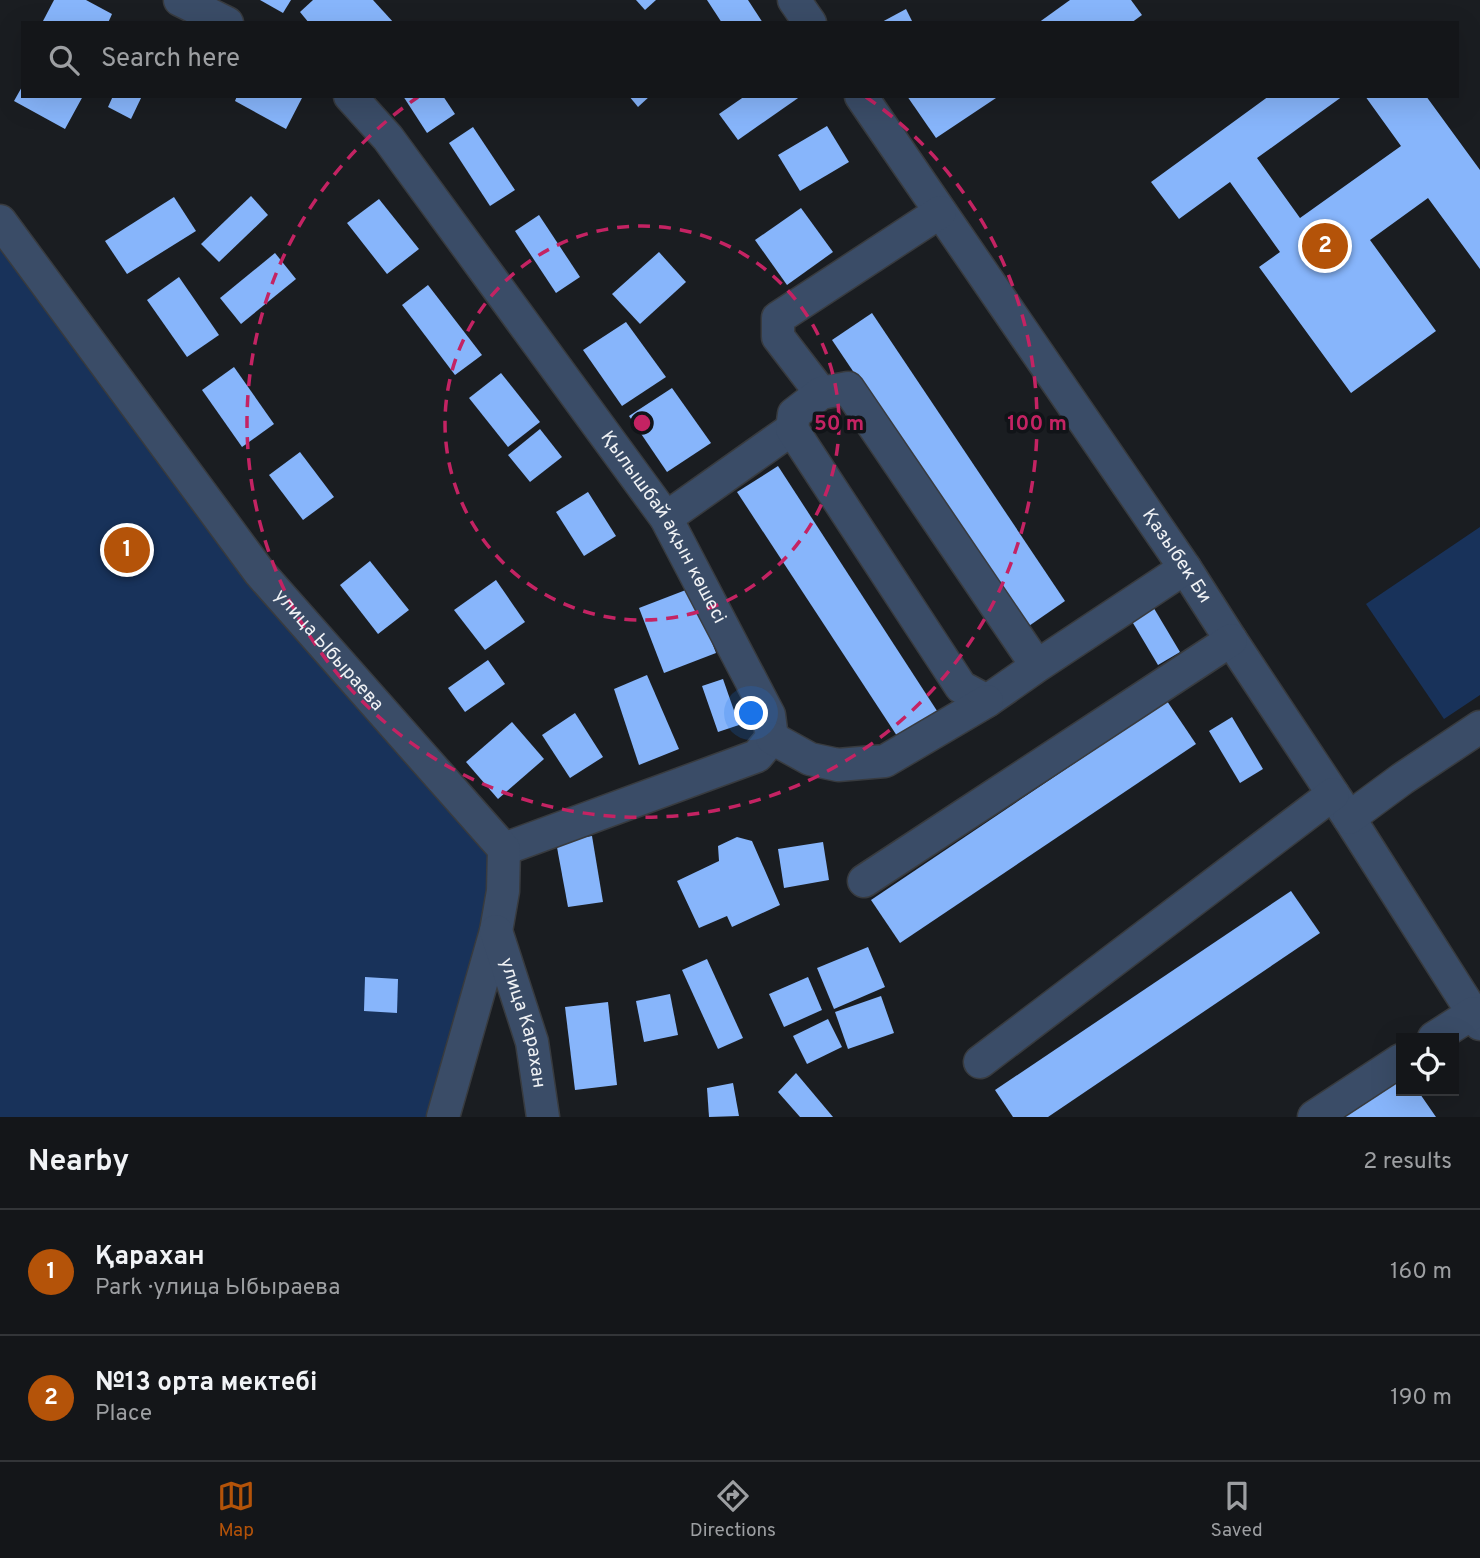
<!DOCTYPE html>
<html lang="en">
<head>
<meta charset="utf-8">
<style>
	body { margin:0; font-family:Overpass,sans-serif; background:#212326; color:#f1f3f6 }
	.controls { position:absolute; right:21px; bottom:21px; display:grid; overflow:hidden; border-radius:0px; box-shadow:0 7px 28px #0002 }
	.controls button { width:63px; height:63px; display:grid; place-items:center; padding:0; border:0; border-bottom:2px solid #333538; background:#141619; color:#f1f3f6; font:35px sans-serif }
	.you { position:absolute; left:752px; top:714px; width:24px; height:24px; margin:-18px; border:5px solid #fff; border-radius:50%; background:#1a73e8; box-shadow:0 0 0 10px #1a73e833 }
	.badge { display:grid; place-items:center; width:46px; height:46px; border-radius:50%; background:#b45309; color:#fff; font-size:23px; font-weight:700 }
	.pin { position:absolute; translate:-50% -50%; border:4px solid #fff; box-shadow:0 2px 7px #0006 }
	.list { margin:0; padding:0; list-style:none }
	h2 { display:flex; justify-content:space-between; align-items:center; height:91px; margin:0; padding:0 28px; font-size:30px }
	h2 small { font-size:23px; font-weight:400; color:#9d9fa2 }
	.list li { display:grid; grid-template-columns:46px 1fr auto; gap:21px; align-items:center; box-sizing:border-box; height:126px; padding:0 28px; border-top:2px solid #333538 }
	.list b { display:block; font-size:26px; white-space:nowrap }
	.list p { margin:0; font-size:23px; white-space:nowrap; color:#9d9fa2 }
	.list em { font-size:23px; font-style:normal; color:#9d9fa2 }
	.icon { flex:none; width:38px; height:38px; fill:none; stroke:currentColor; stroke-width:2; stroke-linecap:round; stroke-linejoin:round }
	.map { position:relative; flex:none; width:1480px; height:1117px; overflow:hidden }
	.search { position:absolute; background:#141619; box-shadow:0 7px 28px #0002; left:21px; right:21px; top:21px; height:77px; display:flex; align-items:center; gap:18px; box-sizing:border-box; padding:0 24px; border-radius:0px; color:#9d9fa2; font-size:26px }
	.sheet { height:343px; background:#141619 }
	nav { display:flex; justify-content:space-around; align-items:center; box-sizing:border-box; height:98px; border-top:2px solid #333538; background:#141619; font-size:19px; color:#9d9fa2 }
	nav a { display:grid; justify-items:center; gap:4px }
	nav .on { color:#b45309 }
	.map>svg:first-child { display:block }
</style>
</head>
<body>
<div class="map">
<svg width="1480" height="1117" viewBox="0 0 1480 1117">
	<rect width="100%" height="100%" fill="#1a1d21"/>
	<!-- green -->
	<g fill="#18325a">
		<path d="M0 232 503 868 431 1117H0Z"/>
		<path d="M1480 527V695L1444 719 1366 604Z"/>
	</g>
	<!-- building -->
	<g fill="#87b5fb">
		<path d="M54 0H86L112 14 108 23H46L43 21Z"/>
		<path d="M260 0H291L283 13Z"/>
		<path d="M313 0H373L394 23H309L300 12Z"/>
		<path d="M636 0H656L645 10Z"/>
		<path d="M707 0H748L763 23H722Z"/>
		<path d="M1070 0H1131L1142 15 1131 23H1038Z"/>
		<path d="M906 9 913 23H880Z"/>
		<path d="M23 85V96H83L65 129 14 101Z"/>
		<path d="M113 96H142L131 119 108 107Z"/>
		<path d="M237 96H303L286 129 235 101Z"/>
		<path d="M403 96H443L455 114 427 133Z"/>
		<path d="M629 96H650L638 107Z"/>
		<path d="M745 96H801L738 140 719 114Z"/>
		<path d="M907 96H999L936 138Z"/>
		<path d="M1269 96H1343L1257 158 1300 218 1401 146 1365 96H1426L1480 170V269L1428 198 1370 240 1436 331 1351 393 1259 267 1280 252 1230 182 1179 219 1151 182Z"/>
		<path d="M827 126 849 162 800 191 778 155Z"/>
		<path d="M473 127 515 190 490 206 449 143Z"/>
		<path d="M251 196 268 215 219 262 201 244Z"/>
		<path d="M174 197 196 231 127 274 105 241Z"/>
		<path d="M379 199 419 249 387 274 347 223Z"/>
		<path d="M801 208 833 252 787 285 755 240Z"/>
		<path d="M539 215 580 277 556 293 515 231Z"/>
		<path d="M659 252 686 282 640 324 612 294Z"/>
		<path d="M275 253 296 279 241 324 220 298Z"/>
		<path d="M179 277 219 335 187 357 147 300Z"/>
		<path d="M428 285 482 355 455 375 402 305Z"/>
		<path d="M872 313 1065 601 1026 628 832 340Z"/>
		<path d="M626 322 666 377 622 406 583 350Z"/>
		<path d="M234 367 274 424 242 447 202 390Z"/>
		<path d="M501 373 540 422 508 447 469 398Z"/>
		<path d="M672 388 711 443 667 472 629 416Z"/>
		<path d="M540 429 562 457 530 482 508 455Z"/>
		<path d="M300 452 334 497 303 520 269 475Z"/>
		<path d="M778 466 941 717 901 742 737 492Z"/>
		<path d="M588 492 616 536 584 556 556 512Z"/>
		<path d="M370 561 409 610 378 634 340 585Z"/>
		<path d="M496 580 525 622 485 650 454 610Z"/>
		<path d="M691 588 716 653 664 673 639 608Z"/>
		<path d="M1149 600 1180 652 1158 665 1127 613Z"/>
		<path d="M488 660 505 684 465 712 448 688Z"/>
		<path d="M647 675 679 749 639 765 614 689Z"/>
		<path d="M723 679 739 725 718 732 702 686Z"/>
		<path d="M1167 701 1196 744 900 943 871 900Z"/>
		<path d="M575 713 603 757 570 778 542 735Z"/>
		<path d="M1232 717 1263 769 1240 783 1209 731Z"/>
		<path d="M512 722 544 759 498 799 466 762Z"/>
		<path d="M592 836 603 902 568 907 556 842Z"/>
		<path d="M737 837 752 841 780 905 732 927 727 916 699 928 677 881 719 861 718 846Z"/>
		<path d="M823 842 829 880 784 888 778 849Z"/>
		<path d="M1291 891 1320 933 1048 1117H1013L995 1090Z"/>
		<path d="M868 947 885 987 834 1009 817 968Z"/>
		<path d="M707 959 743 1038 718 1049 682 970Z"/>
		<path d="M365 977 398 979 397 1013 364 1011Z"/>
		<path d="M808 977 822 1010 784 1027 769 994Z"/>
		<path d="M670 994 678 1035 644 1042 636 1001Z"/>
		<path d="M881 996 894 1033 848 1049 835 1012Z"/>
		<path d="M608 1002 617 1085 575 1090 565 1007Z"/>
		<path d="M828 1019 842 1047 807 1064 793 1036Z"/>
		<path d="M796 1073 833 1117H800L778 1092Z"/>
		<path d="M1401 1078V1091H1418L1436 1117H1343Z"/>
		<path d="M733 1083 739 1116 709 1117 707 1088Z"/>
	</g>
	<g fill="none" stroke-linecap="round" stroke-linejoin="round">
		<defs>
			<g id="minor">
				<path d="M180 0 227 23"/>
				<path d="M794 0 810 23"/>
				<path id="s1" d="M350 96 388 138 666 518 769 715 772 738 757 756 504 849"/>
				<path id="s2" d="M861 96 1185 568 1231 640 1349 818 1480 1024"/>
				<path id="s3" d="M0 221 260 573 504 849 503 891 496 931 443 1117"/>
				<path d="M821 393 778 337V318L940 212"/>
				<path d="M666 518 792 429"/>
				<path d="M1037 666 987 701 961 687 792 429 794 414 821 393 848 388 1037 666 1185 568"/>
				<path d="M772 738 810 759 838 765 885 761 987 701"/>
				<path d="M1349 818 1402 779 1480 727"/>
				<path d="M864 881 1231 640"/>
				<path id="s4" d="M496 931 532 1042 543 1117"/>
				<path d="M1434 1038 1473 1013"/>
				<path d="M980 1062 1333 794"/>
				<path d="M1314 1117 1401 1060"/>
			</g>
		</defs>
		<!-- minor casing -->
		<use href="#minor" stroke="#383b3f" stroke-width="35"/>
		<!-- minor -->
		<use href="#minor" stroke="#3a4c67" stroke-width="32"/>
	</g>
	<!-- distance rings -->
	<g fill="none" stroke="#c42363" stroke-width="3.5" stroke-dasharray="12 9">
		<circle cx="642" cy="423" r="197"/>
		<path d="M866 97A395 395 0 1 1 418 97"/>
	</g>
	<g text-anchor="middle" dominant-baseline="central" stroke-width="7" stroke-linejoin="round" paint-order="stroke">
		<!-- street labels -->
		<g font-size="19" fill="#eff1f4" stroke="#111418">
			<text stroke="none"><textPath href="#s1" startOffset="534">Қылышбай ақын көшесі</textPath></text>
			<text stroke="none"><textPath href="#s2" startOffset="558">Қазыбек Би</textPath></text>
			<text stroke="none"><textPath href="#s3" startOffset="541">улица Ыбыраева</textPath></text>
			<text stroke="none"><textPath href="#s4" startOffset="96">улица Карахан</textPath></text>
		</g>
	</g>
	<circle cx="642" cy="423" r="10" fill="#c42363" stroke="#111418" stroke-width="3.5"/>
	<g font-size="21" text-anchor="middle" font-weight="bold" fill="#c42363" stroke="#111418" stroke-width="7" stroke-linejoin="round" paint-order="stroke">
		<text x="839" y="430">50 m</text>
		<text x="1037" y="430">100 m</text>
	</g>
</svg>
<div class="controls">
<button><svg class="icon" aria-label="locate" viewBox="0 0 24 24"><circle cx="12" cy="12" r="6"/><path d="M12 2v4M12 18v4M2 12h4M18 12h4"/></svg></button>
</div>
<div class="you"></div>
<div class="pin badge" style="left:127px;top:550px">1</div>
<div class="pin badge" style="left:1325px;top:246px">2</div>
<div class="search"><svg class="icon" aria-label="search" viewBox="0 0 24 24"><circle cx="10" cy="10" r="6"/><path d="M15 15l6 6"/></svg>Search here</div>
</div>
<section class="sheet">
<h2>Nearby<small>2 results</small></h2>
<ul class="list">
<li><span class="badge">1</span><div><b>Қарахан</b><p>Park · улица Ыбыраева</p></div><em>160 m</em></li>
<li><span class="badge">2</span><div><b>№13 орта мектебі</b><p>Place</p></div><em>190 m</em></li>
</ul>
</section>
<nav>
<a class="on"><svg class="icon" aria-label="map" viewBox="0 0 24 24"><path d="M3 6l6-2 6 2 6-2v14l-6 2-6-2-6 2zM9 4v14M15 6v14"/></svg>Map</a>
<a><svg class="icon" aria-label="directions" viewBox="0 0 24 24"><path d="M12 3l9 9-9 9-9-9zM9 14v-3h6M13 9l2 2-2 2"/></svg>Directions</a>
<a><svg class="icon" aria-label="saved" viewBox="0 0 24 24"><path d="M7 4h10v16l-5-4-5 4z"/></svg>Saved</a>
</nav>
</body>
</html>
